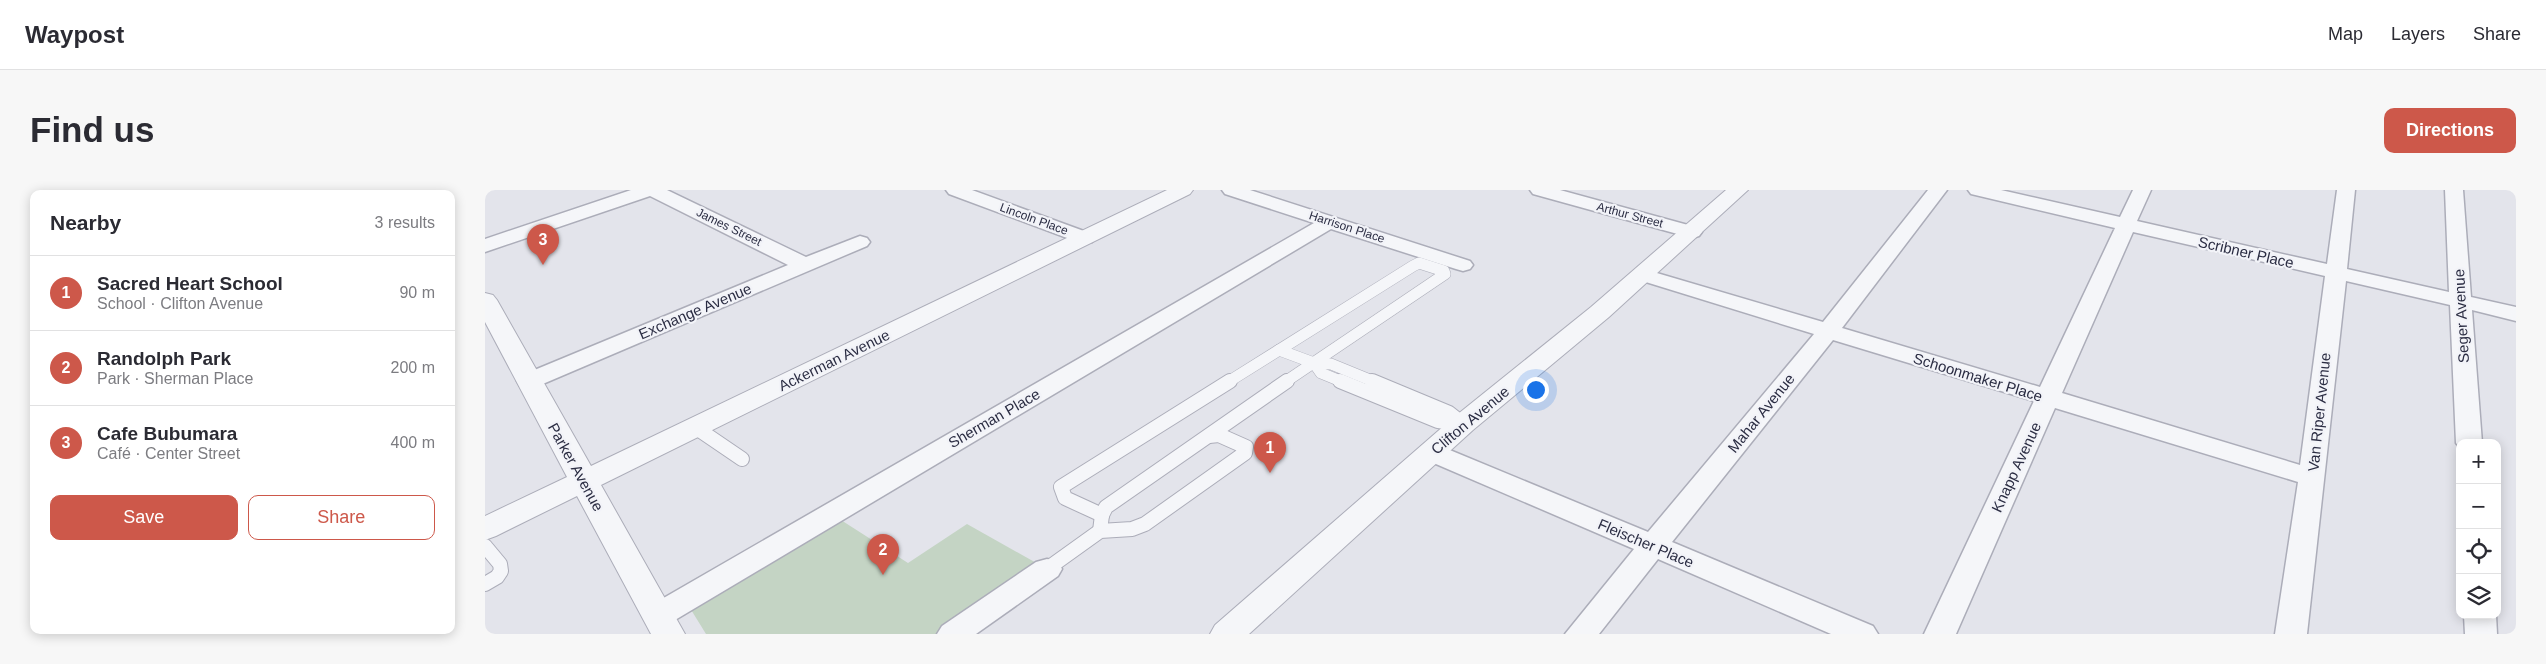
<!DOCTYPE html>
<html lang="en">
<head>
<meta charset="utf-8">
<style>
	body { margin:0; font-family:Helvetica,sans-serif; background:#f7f7f7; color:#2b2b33 }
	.controls { position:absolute; right:15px; bottom:15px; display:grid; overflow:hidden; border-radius:10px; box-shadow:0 2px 12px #0003 }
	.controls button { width:45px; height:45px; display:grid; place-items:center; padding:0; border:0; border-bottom:1px solid #e1e1e2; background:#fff; color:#2b2b33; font:25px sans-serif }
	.you { position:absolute; left:1050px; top:199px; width:18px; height:18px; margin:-12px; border:4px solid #fff; border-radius:50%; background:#1a73e8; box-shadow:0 0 0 8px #1a73e833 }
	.badge { display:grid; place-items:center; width:32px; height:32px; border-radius:50%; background:#cd584a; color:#fff; font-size:16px; font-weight:700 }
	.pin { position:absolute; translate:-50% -41px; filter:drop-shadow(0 1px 2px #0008) }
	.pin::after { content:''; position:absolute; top:26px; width:18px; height:15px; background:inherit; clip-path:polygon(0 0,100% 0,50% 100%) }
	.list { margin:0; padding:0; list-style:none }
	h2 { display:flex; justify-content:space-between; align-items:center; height:65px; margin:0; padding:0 20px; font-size:21px }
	h2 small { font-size:16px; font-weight:400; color:#7c7c81 }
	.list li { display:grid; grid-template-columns:32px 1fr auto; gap:15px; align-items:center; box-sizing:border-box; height:75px; padding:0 20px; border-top:1px solid #e1e1e2 }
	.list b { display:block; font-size:19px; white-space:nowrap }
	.list p { margin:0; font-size:16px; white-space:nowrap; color:#7c7c81 }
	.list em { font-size:16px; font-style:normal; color:#7c7c81 }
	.actions { display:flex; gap:10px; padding:15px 20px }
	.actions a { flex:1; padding:11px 0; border:1px solid #cd584a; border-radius:10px; text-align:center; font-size:18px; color:#cd584a }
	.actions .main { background:#cd584a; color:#fff }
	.icon { flex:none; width:28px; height:28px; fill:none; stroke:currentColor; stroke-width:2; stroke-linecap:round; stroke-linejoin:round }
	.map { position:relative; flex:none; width:2031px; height:444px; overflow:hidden; border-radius:10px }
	header { display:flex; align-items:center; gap:30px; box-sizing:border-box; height:70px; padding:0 25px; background:#fff; border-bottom:1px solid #e1e1e2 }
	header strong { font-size:24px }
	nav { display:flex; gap:28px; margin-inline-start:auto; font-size:18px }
	.intro { display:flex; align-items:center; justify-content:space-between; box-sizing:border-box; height:120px; padding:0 30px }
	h1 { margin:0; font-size:35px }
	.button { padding:12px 22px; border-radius:10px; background:#cd584a; color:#fff; font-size:18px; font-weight:700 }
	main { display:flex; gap:30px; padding:0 30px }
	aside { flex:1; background:#fff; border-radius:10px; box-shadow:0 2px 12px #0003 }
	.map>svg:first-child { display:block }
</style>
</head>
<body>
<header>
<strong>Waypost</strong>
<nav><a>Map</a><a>Layers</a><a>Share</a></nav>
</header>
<div class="intro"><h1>Find us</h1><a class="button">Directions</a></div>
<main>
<aside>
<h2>Nearby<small>3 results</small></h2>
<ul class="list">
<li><span class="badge">1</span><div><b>Sacred Heart School</b><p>School · Clifton Avenue</p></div><em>90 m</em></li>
<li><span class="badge">2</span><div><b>Randolph Park</b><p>Park · Sherman Place</p></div><em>200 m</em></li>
<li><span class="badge">3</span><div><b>Cafe Bubumara</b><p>Café · Center Street</p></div><em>400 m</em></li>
</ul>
<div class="actions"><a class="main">Save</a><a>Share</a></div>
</aside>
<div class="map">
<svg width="2031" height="444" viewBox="0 0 2031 444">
	<rect width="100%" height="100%" fill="#e3e4eb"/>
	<!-- green -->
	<path fill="#c4d4c4" d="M345 323 423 373 482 334 562 379 468 444H221L200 410Z"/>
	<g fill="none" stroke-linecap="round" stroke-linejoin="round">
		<defs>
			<g id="service-far1">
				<path d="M794 160 829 173 846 174 890 192"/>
				<path d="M829 173 836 183 858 192"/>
				<path d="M743 192 928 76 934 73 959 81 960 84 800 192"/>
			</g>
			<g id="service">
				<path d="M855 191 953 231 976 234"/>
				<path d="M887 191 964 223 978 234"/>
				<path d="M210 237 257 269"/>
				<path d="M617 325 580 308 576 297 745 191"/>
				<path d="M617 325 621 317 802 191"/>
				<path d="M615 341 617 325"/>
				<path d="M0 356 15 374 16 381 12 387 0 394"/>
				<path d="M562 379 615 341 647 339 660 334 760 263 761 257 734 245 724 246"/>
			</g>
			<g id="minor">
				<path d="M146 0H182L321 67 375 46 382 48 385 52 382 56 53 196 44 198 35 196 32 191 35 186 303 75 165 6 0 62V49Z"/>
				<path d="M461 0H487L607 44 610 48 607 52H593L464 4Z"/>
				<path d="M737 0H765L985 71 988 75 985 79 978 81 971 79 846 39 185 433 174 436 163 433 158 425 163 417 829 33 740 4Z"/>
				<path d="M1045 0H1075L1214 38 1217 42 1214 46 1207 48 1048 4Z"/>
				<path d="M1443 0H1462L1357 138 1555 197 1630 38 1486 4 1483 0H1516L1635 27 1648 0H1666L1652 31 1842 74 1852 0H1870L1862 79 1964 102 1960 0H1978L1986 107 2031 117V131L1987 120 1997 253H1975V258L1971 253 1965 115 1861 91 1822 444H1790L1813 292 1570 218 1471 444H1439L1549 211 1348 150 1187 352 1388 436 1393 444H1346L1173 369 1114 444H1080L1149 359 937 268 933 262 937 256 946 254 955 256 1163 342 1329 144 1151 89 1148 85 1151 81 1158 79 1165 81 1338 132ZM1648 42 1840 86 1815 275 1577 203Z"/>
				<path d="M562 369 573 372 577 379 573 386 491 444H452L457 436 551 372Z"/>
				<path d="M1979 425H2011L2012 444H1980Z"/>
			</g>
			<g id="tertiary">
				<path d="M682 0H708L705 4 116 295 200 444H166L92 306 11 346 0 350V326L82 287 0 132V103L8 105 12 110 106 276Z"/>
				<path d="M1241 0H1263L1124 127 988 240 764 444H725L730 435 968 228 1106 117Z"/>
			</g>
		</defs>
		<!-- service-far1 casing -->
		<use href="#service-far1" stroke="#acadb9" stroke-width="12"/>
		<!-- service casing -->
		<use href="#service" stroke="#acadb9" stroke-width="16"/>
		<!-- minor casing -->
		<use href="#minor" stroke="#acadb9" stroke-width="3"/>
		<!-- tertiary casing -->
		<use href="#tertiary" stroke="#acadb9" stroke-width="2"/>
		<!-- service-far1 -->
		<use href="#service-far1" stroke="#f5f6f9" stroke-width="11"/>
		<!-- service -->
		<use href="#service" stroke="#f5f6f9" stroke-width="14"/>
		<!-- minor -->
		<use href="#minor" fill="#f5f6f9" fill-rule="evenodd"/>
		<!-- tertiary -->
		<use href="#tertiary" fill="#f5f6f9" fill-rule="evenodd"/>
	</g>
	<g text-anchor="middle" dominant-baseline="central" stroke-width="4.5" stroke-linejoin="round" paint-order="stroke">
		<!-- far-street labels -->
		<g font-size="12" fill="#2b2d43" stroke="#f2f3f8">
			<text transform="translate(1145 25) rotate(15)">Arthur Street</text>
			<text transform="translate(549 29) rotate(20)">Lincoln Place</text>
			<text transform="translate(244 37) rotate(26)">James Street</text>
			<text transform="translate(862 37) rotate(18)">Harrison Place</text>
		</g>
		<!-- street labels -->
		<g font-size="15" fill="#2b2d43" stroke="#f2f3f8">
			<text transform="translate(1761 62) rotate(13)">Scribner Place</text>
			<text transform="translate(210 121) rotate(-23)">Exchange Avenue</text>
			<text transform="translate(1976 126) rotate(-93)">Seger Avenue</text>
			<text transform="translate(349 170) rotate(-26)">Ackerman Avenue</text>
			<text transform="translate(1493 187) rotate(17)">Schoonmaker Place</text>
			<text transform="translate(1834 222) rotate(-84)">Van Riper Avenue</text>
			<text transform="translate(1276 223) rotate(-51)">Mahar Avenue</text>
			<text transform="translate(509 228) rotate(-30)">Sherman Place</text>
			<text transform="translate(985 230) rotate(-40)">Clifton Avenue</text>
			<text transform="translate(91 277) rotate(61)">Parker Avenue</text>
			<text transform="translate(1531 277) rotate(-65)">Knapp Avenue</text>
			<text transform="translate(1161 353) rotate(23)">Fleischer Place</text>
		</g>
	</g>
</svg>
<div class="controls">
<button>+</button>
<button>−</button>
<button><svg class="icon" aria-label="locate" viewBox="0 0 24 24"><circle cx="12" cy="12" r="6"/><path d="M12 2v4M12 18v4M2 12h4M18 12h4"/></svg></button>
<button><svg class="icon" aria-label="layers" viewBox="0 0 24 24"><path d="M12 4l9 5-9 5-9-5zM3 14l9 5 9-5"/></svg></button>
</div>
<div class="you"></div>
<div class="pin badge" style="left:785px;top:283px">1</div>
<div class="pin badge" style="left:398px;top:385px">2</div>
<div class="pin badge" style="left:58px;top:75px">3</div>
</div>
</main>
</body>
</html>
